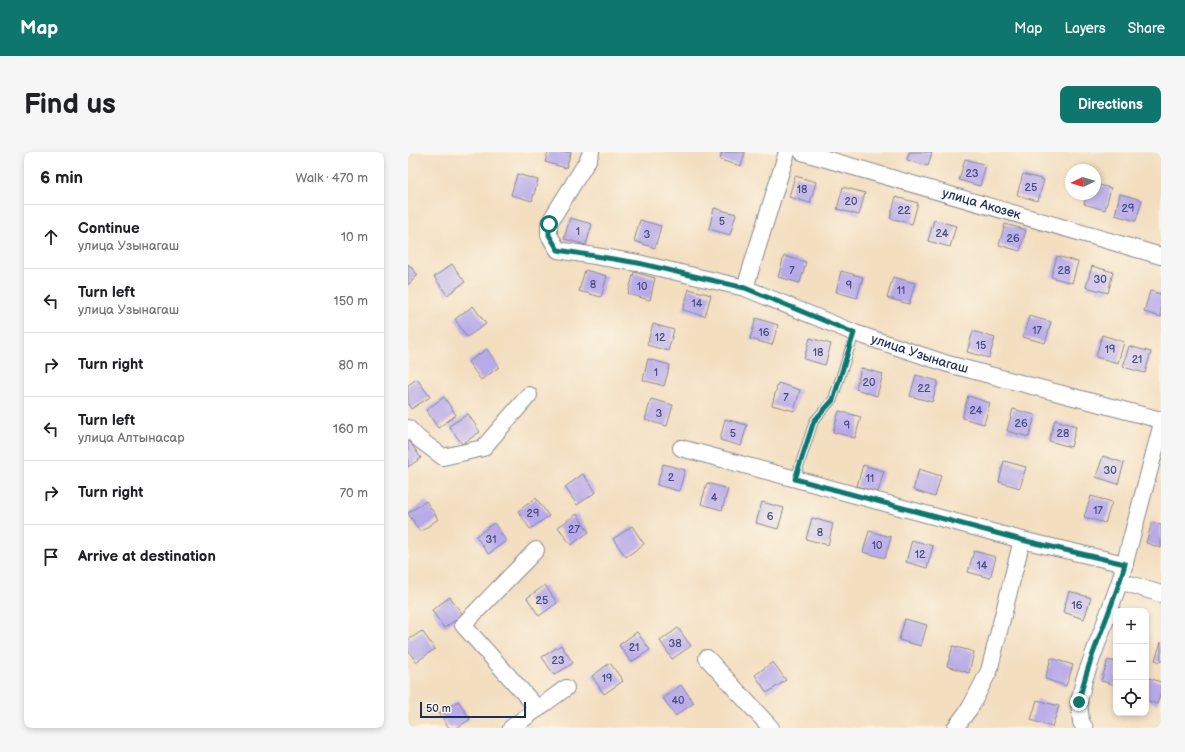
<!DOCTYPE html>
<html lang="en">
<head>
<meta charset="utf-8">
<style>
	body { margin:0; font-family:"Balsamiq Sans",sans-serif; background:#f6f6f6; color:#202124 }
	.controls { position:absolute; right:12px; bottom:12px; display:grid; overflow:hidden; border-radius:8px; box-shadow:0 2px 6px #0003 }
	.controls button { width:36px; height:36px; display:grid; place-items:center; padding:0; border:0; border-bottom:1px solid #e0e0e0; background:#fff; color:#202124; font:20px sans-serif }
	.compass { position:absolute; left:657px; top:12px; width:36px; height:36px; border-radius:50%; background:#fff; box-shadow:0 2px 6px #0003; rotate:266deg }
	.scale { position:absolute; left:12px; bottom:10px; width:106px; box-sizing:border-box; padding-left:4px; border:2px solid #1b2f5e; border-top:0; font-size:11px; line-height:14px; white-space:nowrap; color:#1b2f5e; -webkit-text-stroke:3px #fcf5e5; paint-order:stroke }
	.stop { position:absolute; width:12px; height:12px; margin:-9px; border:3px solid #0f766e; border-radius:50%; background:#fff }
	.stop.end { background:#0f766e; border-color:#fff; box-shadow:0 1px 4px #0008 }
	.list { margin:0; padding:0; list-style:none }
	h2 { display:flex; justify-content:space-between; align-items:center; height:52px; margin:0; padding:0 16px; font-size:17px }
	h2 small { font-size:13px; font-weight:400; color:#757577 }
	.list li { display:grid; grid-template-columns:26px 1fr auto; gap:12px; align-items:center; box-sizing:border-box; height:64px; padding:0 16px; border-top:1px solid #e0e0e0 }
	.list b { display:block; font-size:15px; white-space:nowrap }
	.list p { margin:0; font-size:13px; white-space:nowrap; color:#757577 }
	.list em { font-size:13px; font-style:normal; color:#757577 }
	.icon { flex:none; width:22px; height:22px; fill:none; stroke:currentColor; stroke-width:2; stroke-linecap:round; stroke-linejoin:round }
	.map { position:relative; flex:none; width:753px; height:576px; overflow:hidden; border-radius:8px }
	header { display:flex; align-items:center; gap:24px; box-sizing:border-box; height:56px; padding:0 20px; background:#0f766e; color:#fff }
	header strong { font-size:19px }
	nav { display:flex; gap:22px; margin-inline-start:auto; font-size:14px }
	.intro { display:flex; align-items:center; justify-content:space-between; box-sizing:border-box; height:96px; padding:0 24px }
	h1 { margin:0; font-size:28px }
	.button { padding:10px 18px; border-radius:8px; background:#0f766e; color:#fff; font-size:14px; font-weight:700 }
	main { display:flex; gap:24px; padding:0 24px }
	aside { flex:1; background:#fff; border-radius:8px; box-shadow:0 2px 6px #0003 }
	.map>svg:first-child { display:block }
</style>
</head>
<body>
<header>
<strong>Map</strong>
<nav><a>Map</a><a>Layers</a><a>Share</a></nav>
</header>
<div class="intro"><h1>Find us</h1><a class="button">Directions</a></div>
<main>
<aside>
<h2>6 min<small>Walk · 470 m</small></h2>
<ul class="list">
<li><svg class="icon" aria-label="ahead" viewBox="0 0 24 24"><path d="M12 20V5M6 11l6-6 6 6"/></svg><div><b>Continue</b><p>улица Узынагаш</p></div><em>10 m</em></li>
<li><svg class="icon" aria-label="left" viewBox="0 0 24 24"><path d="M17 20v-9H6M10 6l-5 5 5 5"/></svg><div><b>Turn left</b><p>улица Узынагаш</p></div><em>150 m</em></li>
<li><svg class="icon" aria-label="right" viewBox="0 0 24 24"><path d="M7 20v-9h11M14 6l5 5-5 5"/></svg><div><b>Turn right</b></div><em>80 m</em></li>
<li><svg class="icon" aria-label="left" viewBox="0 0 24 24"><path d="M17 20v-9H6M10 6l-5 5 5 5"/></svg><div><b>Turn left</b><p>улица Алтынасар</p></div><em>160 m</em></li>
<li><svg class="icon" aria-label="right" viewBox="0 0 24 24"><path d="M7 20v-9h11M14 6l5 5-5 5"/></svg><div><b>Turn right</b></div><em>70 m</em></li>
<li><svg class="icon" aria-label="arrive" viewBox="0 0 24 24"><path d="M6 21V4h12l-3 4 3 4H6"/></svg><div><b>Arrive at destination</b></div></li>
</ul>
</aside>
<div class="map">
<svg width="753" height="576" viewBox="0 0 753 576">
	<rect width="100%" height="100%" fill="#fcf5e5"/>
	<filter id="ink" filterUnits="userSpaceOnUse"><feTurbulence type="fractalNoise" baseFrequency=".025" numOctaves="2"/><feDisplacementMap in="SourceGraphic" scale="8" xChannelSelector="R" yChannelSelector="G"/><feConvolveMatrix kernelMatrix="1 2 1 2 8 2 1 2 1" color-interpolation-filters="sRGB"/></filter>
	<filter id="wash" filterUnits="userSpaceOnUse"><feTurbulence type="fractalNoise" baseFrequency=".012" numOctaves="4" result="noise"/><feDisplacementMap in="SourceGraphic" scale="16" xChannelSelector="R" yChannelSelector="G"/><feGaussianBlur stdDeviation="0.9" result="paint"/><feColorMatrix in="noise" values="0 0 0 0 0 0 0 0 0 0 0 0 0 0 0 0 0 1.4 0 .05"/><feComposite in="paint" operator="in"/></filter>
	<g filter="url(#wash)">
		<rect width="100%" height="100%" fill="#f3dec0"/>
		<g id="blocks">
			<!-- building -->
			<g fill="#b8aae9">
				<path d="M140 0H163L158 16 137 10Z"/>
				<path d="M314 0H337L333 14 312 8Z"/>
				<path d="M501 0H524L520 14 499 8Z"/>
				<path d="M557 7 578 13 572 34 551 28Z"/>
				<path d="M109 22 130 28 124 49 103 43Z"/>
				<path d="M615 22 636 28 630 49 609 43Z"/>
				<path d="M387 24 408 30 402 51 381 45Z"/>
				<path d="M687 32 703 36 697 58 676 52 679 42H687Z"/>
				<path d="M435 35 457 41 451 63 429 57Z"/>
				<path d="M712 42 734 48 728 69 707 63Z"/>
				<path d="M488 45 510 51 504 72 482 66Z"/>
				<path d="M306 56 328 62 322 83 301 77Z"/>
				<path d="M162 66 184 72 178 93 156 87Z"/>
				<path d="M232 68 253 74 247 96 226 89Z"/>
				<path d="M526 68 548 74 542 95 520 89Z"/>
				<path d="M597 72 618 78 612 99 591 93Z"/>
				<path d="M376 104 398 110 392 131 370 125Z"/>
				<path d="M649 104 670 110 664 131 643 125Z"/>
				<path d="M0 112 10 123 0 133Z"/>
				<path d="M44 112 57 130 39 143 26 125Z"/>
				<path d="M684 114 705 120 700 141 678 135Z"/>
				<path d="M177 118 199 124 193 145 171 139Z"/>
				<path d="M433 119 455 125 449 146 428 140Z"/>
				<path d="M226 120 247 126 242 148 220 142Z"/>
				<path d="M485 125 507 131 501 152 479 146Z"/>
				<path d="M281 137 303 143 297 164 275 158Z"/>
				<path d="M742 139 753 142V165L736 160Z"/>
				<path d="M65 154 78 172 59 185 47 167Z"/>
				<path d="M621 164 643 170 637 191 615 185Z"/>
				<path d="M348 166 370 173 364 193 342 187Z"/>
				<path d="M245 172 266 178 260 199 239 193Z"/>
				<path d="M565 179 587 186 581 206 559 200Z"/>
				<path d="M694 183 716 190 710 211 688 205Z"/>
				<path d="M402 186 423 192 417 213 396 207Z"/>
				<path d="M721 194 743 200 737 221 715 215Z"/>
				<path d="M79 197 91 215 73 228 60 210Z"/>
				<path d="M240 207 262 213 256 234 235 228Z"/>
				<path d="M453 216 475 222 469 244 448 237Z"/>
				<path d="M508 223 530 229 524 250 502 244Z"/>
				<path d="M9 227 22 245 3 257 0 252V233Z"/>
				<path d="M370 231 392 238 386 259 364 253Z"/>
				<path d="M560 244 582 251 576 272 554 266Z"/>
				<path d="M36 245 48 263 30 276 18 258Z"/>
				<path d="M243 247 265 253 259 274 237 268Z"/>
				<path d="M605 257 627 263 621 285 599 279Z"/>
				<path d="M431 259 453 265 447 286 425 280Z"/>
				<path d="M60 262 72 280 54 292 41 274Z"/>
				<path d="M317 267 339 273 333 294 312 288Z"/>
				<path d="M647 268 668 274 663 295 641 289Z"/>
				<path d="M0 287 13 306 0 315Z"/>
				<path d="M695 304 716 311 710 332 688 325Z"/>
				<path d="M596 309 618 315 612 336 591 330Z"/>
				<path d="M255 312 277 318 271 339 249 333Z"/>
				<path d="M455 313 476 319 470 340 449 334Z"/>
				<path d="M511 317 533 324 527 345 505 338Z"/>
				<path d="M175 322 188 340 169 353 157 335Z"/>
				<path d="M299 331 320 337 314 358 293 352Z"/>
				<path d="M683 344 704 350 697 371 676 365Z"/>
				<path d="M128 346 141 364 122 377 110 359Z"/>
				<path d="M18 349 30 367 12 380 0 361Z"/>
				<path d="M354 350 376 356 370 377 348 371Z"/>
				<path d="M169 362 181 380 163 393 150 375Z"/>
				<path d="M404 366 425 372 420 393 398 387Z"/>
				<path d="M744 370 753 373V396L738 391Z"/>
				<path d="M86 371 98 389 80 402 68 384Z"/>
				<path d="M224 374 236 392 218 405 205 387Z"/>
				<path d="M461 379 483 385 477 406 455 400Z"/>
				<path d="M504 388 525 394 519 416 498 410Z"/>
				<path d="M566 399 588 405 582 426 560 420Z"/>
				<path d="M137 433 149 451 131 464 119 446Z"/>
				<path d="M661 439 683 446 676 467 655 460Z"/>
				<path d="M42 445 55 463 36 476 24 458Z"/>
				<path d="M497 467 519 473 513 494 491 488Z"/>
				<path d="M270 476 283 494 264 507 252 489Z"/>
				<path d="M14 479 27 497 8 510 0 498V488Z"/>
				<path d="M229 480 242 498 223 510 211 493Z"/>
				<path d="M753 490V510L747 508Z"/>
				<path d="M153 493 165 511 146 523 134 505Z"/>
				<path d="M545 494 566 500 561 521 539 514Z"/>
				<path d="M643 506 665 513 658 534 637 527Z"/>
				<path d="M700 508 708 510V533L693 529Z"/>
				<path d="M365 510 378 528 359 541 347 523Z"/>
				<path d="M202 511 215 529 196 542 184 524Z"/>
				<path d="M738 525 753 530V540L749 552 738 548Z"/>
				<path d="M273 533 286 551 267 564 255 546Z"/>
				<path d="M629 548 651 554 644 575 623 568Z"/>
				<path d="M50 549 62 567 49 576H41L31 561Z"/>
			</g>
		</g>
	</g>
	<g filter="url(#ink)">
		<use href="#blocks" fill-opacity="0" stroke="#87868f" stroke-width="1"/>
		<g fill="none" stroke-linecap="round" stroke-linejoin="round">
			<defs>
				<path id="service" d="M387 327 406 269 425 247 447 181"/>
				<g id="minor">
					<path id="s1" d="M183 0 180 8 141 71V83L150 98 230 111 337 136 447 181 540 212 753 268"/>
					<path id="s2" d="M394 0 753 104"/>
					<path d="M337 136 379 0"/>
					<path d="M0 276 11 287 35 305 75 296 121 243"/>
					<path d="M273 296 614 388 717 412"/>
					<path d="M128 398 55 473 130 557"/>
					<path d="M712 429 753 442"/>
					<path d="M299 506 363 576"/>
					<path d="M103 576 158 536"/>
					<path d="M547 576 562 556 581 519 614 388"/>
					<path d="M677 576 673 570 671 550 676 528 712 429 753 275"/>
				</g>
			</defs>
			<!-- service casing -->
			<use href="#service" stroke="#87868f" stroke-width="10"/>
			<!-- minor casing -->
			<use href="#minor" stroke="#87868f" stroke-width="18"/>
			<!-- service -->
			<use href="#service" stroke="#fff" stroke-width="8"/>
			<!-- minor -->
			<use href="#minor" stroke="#fff" stroke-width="16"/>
		</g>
	</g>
	<g fill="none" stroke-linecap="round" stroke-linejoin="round" filter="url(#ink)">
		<!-- route -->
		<path stroke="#0f766e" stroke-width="5" d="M141 72V83L150 98 230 111 337 136 446 181 425 248 406 269 387 327 614 388 717 412C704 459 681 502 671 550"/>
	</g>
	<g text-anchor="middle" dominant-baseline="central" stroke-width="4" stroke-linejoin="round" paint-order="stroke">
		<!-- number labels -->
		<g font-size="11" fill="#424e81">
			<text x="564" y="21">23</text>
			<text x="623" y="35">25</text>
			<text x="394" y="37">18</text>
			<text x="443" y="49">20</text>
			<text x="720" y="56">29</text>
			<text x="496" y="58">22</text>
			<text x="314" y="69">5</text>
			<text x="170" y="79">1</text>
			<text x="534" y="81">24</text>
			<text x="239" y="82">3</text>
			<text x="605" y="86">26</text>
			<text x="384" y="118">7</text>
			<text x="656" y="118">28</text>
			<text x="692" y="127">30</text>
			<text x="185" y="132">8</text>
			<text x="441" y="133">9</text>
			<text x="234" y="134">10</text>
			<text x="493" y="138">11</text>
			<text x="289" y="151">14</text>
			<text x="629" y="178">17</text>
			<text x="356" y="180">16</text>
			<text x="252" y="185">12</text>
			<text x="573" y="193">15</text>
			<text x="702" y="197">19</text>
			<text x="410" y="200">18</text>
			<text x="729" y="207">21</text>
			<text x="248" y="220">1</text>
			<text x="461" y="230">20</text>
			<text x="516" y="236">22</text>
			<text x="378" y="245">7</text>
			<text x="568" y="258">24</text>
			<text x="251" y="261">3</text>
			<text x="613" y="271">26</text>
			<text x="439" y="273">9</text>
			<text x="325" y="281">5</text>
			<text x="655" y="281">28</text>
			<text x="702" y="318">30</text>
			<text x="263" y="325">2</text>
			<text x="462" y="326">11</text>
			<text x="306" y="345">4</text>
			<text x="690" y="358">17</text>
			<text x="125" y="361">29</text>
			<text x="362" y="364">6</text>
			<text x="166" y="377">27</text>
			<text x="412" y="380">8</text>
			<text x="83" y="387">31</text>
			<text x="469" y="393">10</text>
			<text x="512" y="402">12</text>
			<text x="574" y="413">14</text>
			<text x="134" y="448">25</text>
			<text x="669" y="453">16</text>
			<text x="267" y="491">38</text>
			<text x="226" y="495">21</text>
			<text x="150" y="508">23</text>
			<text x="199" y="526">19</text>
			<text x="270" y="548">40</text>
		</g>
		<!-- street labels -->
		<g font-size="13" fill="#1b2f5e" stroke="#fcf5e5">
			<text stroke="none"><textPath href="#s2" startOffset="187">улица Акозек</textPath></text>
			<text stroke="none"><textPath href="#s1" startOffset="490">улица Узынагаш</textPath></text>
		</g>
	</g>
</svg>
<div class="controls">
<button>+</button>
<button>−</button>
<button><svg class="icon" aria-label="locate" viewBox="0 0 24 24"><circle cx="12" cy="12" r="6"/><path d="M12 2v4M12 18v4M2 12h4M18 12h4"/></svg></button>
</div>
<svg class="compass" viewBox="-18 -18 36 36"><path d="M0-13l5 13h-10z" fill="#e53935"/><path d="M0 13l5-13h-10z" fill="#757577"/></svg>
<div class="scale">50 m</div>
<div class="stop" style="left:141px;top:72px"></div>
<div class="stop end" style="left:671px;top:550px"></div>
</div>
</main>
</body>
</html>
